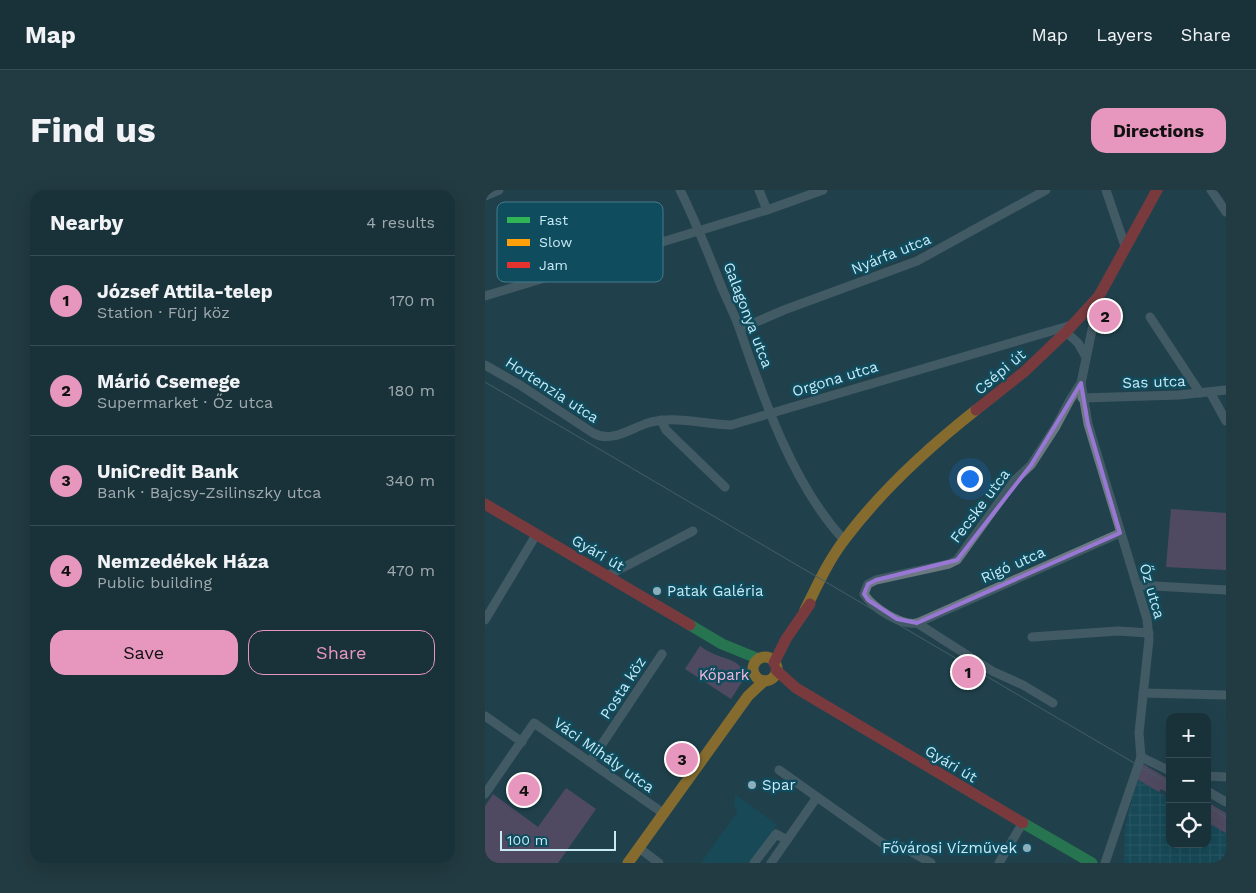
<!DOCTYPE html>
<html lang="en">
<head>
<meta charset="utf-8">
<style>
	body { margin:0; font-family:"Work Sans",sans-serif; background:#223a41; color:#f1f3f6 }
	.controls { position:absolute; right:15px; bottom:15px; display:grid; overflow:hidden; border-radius:10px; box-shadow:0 5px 20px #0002 }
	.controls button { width:45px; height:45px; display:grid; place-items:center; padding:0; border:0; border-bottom:1px solid #374d53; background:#193239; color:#f1f3f6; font:25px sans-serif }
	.scale { position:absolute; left:15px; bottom:12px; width:116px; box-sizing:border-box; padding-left:5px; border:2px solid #c7eaf7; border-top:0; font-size:14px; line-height:18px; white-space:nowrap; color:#c7eaf7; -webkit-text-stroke:4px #0f4c5e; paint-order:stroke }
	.you { position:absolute; left:484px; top:288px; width:18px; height:18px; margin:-12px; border:4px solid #fff; border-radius:50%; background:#1a73e8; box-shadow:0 0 0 8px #1a73e833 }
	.badge { display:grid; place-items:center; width:32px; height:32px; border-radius:50%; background:#e797bd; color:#111; font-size:16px; font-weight:700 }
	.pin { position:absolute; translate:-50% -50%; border:2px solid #fff; box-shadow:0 1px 5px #0006 }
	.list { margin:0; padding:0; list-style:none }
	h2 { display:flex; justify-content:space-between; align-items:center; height:65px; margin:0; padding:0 20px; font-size:21px }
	h2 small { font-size:16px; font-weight:400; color:#9faaae }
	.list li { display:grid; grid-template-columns:32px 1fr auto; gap:15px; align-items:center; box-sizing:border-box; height:90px; padding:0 20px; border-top:1px solid #374d53 }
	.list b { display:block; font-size:19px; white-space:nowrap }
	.list p { margin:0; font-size:16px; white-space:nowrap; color:#9faaae }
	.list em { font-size:16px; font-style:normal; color:#9faaae }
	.actions { display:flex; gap:10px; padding:15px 20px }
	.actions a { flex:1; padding:11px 0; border:1px solid #e797bd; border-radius:15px; text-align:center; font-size:18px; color:#e797bd }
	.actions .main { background:#e797bd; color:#111 }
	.icon { flex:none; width:28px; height:28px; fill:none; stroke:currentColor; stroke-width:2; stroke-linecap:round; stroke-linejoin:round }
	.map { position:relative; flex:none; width:741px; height:673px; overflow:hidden; border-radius:15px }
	header { display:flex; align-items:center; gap:30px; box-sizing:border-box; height:70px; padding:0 25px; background:#193239; border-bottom:1px solid #374d53 }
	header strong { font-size:24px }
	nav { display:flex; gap:28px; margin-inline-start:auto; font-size:18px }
	.intro { display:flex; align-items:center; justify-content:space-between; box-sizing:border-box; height:120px; padding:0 30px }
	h1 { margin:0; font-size:35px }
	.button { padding:12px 22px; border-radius:15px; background:#e797bd; color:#111; font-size:18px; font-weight:700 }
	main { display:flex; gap:30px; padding:0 30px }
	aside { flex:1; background:#193239; border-radius:15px; box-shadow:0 5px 20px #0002 }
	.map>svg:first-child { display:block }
</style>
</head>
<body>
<header>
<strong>Map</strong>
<nav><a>Map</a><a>Layers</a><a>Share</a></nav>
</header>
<div class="intro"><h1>Find us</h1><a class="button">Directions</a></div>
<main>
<aside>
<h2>Nearby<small>4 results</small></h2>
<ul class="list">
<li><span class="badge">1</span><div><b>József Attila-telep</b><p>Station · Fürj köz</p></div><em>170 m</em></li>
<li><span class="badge">2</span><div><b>Márió Csemege</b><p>Supermarket · Őz utca</p></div><em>180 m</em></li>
<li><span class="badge">3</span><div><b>UniCredit Bank</b><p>Bank · Bajcsy-Zsilinszky utca</p></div><em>340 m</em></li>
<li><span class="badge">4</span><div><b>Nemzedékek Háza</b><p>Public building</p></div><em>470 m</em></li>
</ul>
<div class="actions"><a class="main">Save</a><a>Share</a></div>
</aside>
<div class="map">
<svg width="741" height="673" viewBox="0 0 741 673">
	<defs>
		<pattern id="industrial-grid" width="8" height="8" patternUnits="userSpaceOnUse" patternTransform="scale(1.25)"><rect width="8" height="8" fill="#0c5264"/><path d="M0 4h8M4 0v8" fill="none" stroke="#2e6b7b"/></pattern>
		<pattern id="forest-firs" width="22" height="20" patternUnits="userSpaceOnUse" patternTransform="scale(1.25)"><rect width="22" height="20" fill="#88567b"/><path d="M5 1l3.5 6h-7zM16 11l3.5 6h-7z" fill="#9c7795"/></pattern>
	</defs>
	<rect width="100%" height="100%" fill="#21424c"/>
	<!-- built -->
	<path fill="#0c5264" d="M250 604 292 635 265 673H216L253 621 248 615 250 612Z"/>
	<!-- industrial -->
	<path fill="url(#industrial-grid)" d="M652 589 685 609V654H722V632L741 643V673H639L640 638Z"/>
	<!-- green -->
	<g fill="#88567b">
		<path d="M686 319 741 323V380L681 377Z"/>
		<path d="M215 456C219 459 224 462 229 464 247 472 248 467 262 484L246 509 200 479Z"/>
		<path d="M658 574 685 590V604L676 599 674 602 652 589Z"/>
		<path d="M81 598 111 619 73 673H0V616L8 604 53 637Z"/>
		<path d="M722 612 741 623V637L722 626Z"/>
	</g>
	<!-- forest -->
	<path fill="url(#forest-firs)" d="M722 626 741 637V643L722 632Z"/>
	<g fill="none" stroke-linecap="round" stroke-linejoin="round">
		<!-- street -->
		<g stroke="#6c7882" stroke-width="9">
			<path d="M195 0C211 32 224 65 237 98 243 112 250 125 255 140 279 210 308 295 359 350"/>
			<path d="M274 0 282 20"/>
			<path d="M621 0 640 56"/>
			<path d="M726 0 741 22"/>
			<path d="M0 6 14 0"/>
			<path d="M0 106 282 20 338 0"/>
			<path d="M614 106 596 193 603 234 662 429 664 449 654 543 656 567 620 673"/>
			<path d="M665 127 715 203"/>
			<path d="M255 139 299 120 432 71 561 0"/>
			<path d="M581 142 593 153 601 167"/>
			<path d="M0 175 35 195 108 243C127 254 147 237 166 232 192 226 219 234 246 235L587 135"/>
			<path d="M596 193 585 210 570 238 546 275 530 290 472 370 464 374 391 390 383 394 379 404C388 418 416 436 432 433L635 343"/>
			<path d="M725 202 741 231"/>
			<path d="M597 208 694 205 741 200"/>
			<path d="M176 230 181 240 240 297"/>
			<path d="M122 386 208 341"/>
			<path d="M652 395 741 400"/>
			<path d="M0 430 51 345"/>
			<path d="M432 433 507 481 538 495 568 513"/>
			<path d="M547 447 633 441 664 443"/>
			<path d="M658 503 741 505"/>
			<path d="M0 526 37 552"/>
			<path d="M656 567 685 581"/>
			<path d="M105 572 177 464"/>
			<path d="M294 580 332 607"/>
			<path d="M722 586 741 587"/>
			<path d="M722 601 741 612"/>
			<path d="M0 604 49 533 178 623"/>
			<path d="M154 658 174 673"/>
			<path d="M269 673 291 644 302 650"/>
			<path d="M286 673 332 607 397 653 408 657H418L446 673"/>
			<path d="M514 673 537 634"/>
		</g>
		<!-- fast -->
		<g stroke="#30b455" stroke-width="11">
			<path d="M205 435 237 454 274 469"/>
			<path d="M538 633 607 673"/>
		</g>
		<!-- slow -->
		<g stroke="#ff9f0a" stroke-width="11">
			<path d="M320 420C332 396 343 371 360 349 396 301 444 257 491 220"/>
			<circle cx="280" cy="479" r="12"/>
			<path d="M143 673 263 506 279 491"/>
		</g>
		<!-- jam -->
		<g stroke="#e5322d" stroke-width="11">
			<path d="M491 220 539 182 581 142 614 106 672 0"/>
			<path d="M0 314 205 435"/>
			<path d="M289 473 301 449 325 414"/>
			<path d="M291 480 311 498 538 633"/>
		</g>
		<!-- tram -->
		<g stroke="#6c7d84" stroke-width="1">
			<path d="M0 192 685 594"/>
			<path d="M722 616 741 627"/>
		</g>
	</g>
	<!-- marked area -->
	<path d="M0 0H741V673H0ZM596 193 603 234 635 343 432 433 412 429 383 410 379 404 383 394 391 390 472 370 546 275Z" fill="#21424c" fill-opacity=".55" fill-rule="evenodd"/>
	<path fill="none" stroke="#9978d5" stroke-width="4" stroke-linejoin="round" d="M596 193 603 234 635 343 432 433 412 429 383 410 379 404 383 394 391 390 472 370 546 275Z"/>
	<!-- markers -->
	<g fill="#8dafbb" stroke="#0f4c5e" stroke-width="2">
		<circle cx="172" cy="401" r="5"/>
		<circle cx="267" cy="595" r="5"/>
		<circle cx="542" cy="658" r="5"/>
	</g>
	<g text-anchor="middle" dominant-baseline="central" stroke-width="5" stroke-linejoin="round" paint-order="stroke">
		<!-- street labels -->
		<g font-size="15" fill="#c7eaf7" stroke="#0f4c5e">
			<text transform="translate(406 64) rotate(-22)">Nyárfa utca</text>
			<text transform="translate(263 125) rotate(69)">Galagonya utca</text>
			<text transform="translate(515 182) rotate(-40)">Csépi út</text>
			<text transform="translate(350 189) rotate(-17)">Orgona utca</text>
			<text transform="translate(669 192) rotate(-2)">Sas utca</text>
			<text transform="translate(67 200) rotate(33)">Hortenzia utca</text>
			<text transform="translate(495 316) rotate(-53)">Fecske utca</text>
			<text transform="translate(113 363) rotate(30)">Gyári út</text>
			<text transform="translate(528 375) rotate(-24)">Rigó utca</text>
			<text transform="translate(667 401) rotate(74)">Őz utca</text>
			<text transform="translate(138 498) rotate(-57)">Posta köz</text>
			<text transform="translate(119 565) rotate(35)">Váci Mihály utca</text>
			<text transform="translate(466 574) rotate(31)">Gyári út</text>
		</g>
		<!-- poi labels -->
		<g font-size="15" fill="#c7eaf7" stroke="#0f4c5e" text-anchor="start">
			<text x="182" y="401">Patak Galéria</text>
			<text x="277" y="595">Spar</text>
			<text x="532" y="658" text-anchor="end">Fővárosi Vízművek</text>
		</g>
		<!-- park labels -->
		<g font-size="15" fill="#f6badf" stroke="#0f4c5e">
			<text x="239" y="485">Kőpark</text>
		</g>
	</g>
	<!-- legend -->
	<rect x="12" y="12" width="166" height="80" rx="8" fill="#0f4c5e" stroke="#467b8c" stroke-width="1"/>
	<rect x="22" y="27" width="23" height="6" fill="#30b455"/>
	<rect x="22" y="49" width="23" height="7" fill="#ff9f0a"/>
	<rect x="22" y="72" width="23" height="6" fill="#e5322d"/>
	<g font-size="14" fill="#c7eaf7">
		<text x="54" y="35">Fast</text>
		<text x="54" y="57">Slow</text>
		<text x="54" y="80">Jam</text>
	</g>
</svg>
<div class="controls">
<button>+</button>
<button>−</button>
<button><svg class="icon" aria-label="locate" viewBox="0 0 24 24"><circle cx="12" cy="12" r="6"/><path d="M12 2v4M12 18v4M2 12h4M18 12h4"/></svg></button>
</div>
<div class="scale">100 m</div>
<div class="you"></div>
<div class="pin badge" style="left:483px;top:482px">1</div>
<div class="pin badge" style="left:620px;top:126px">2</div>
<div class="pin badge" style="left:197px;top:569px">3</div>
<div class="pin badge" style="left:39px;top:600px">4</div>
</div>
</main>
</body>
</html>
